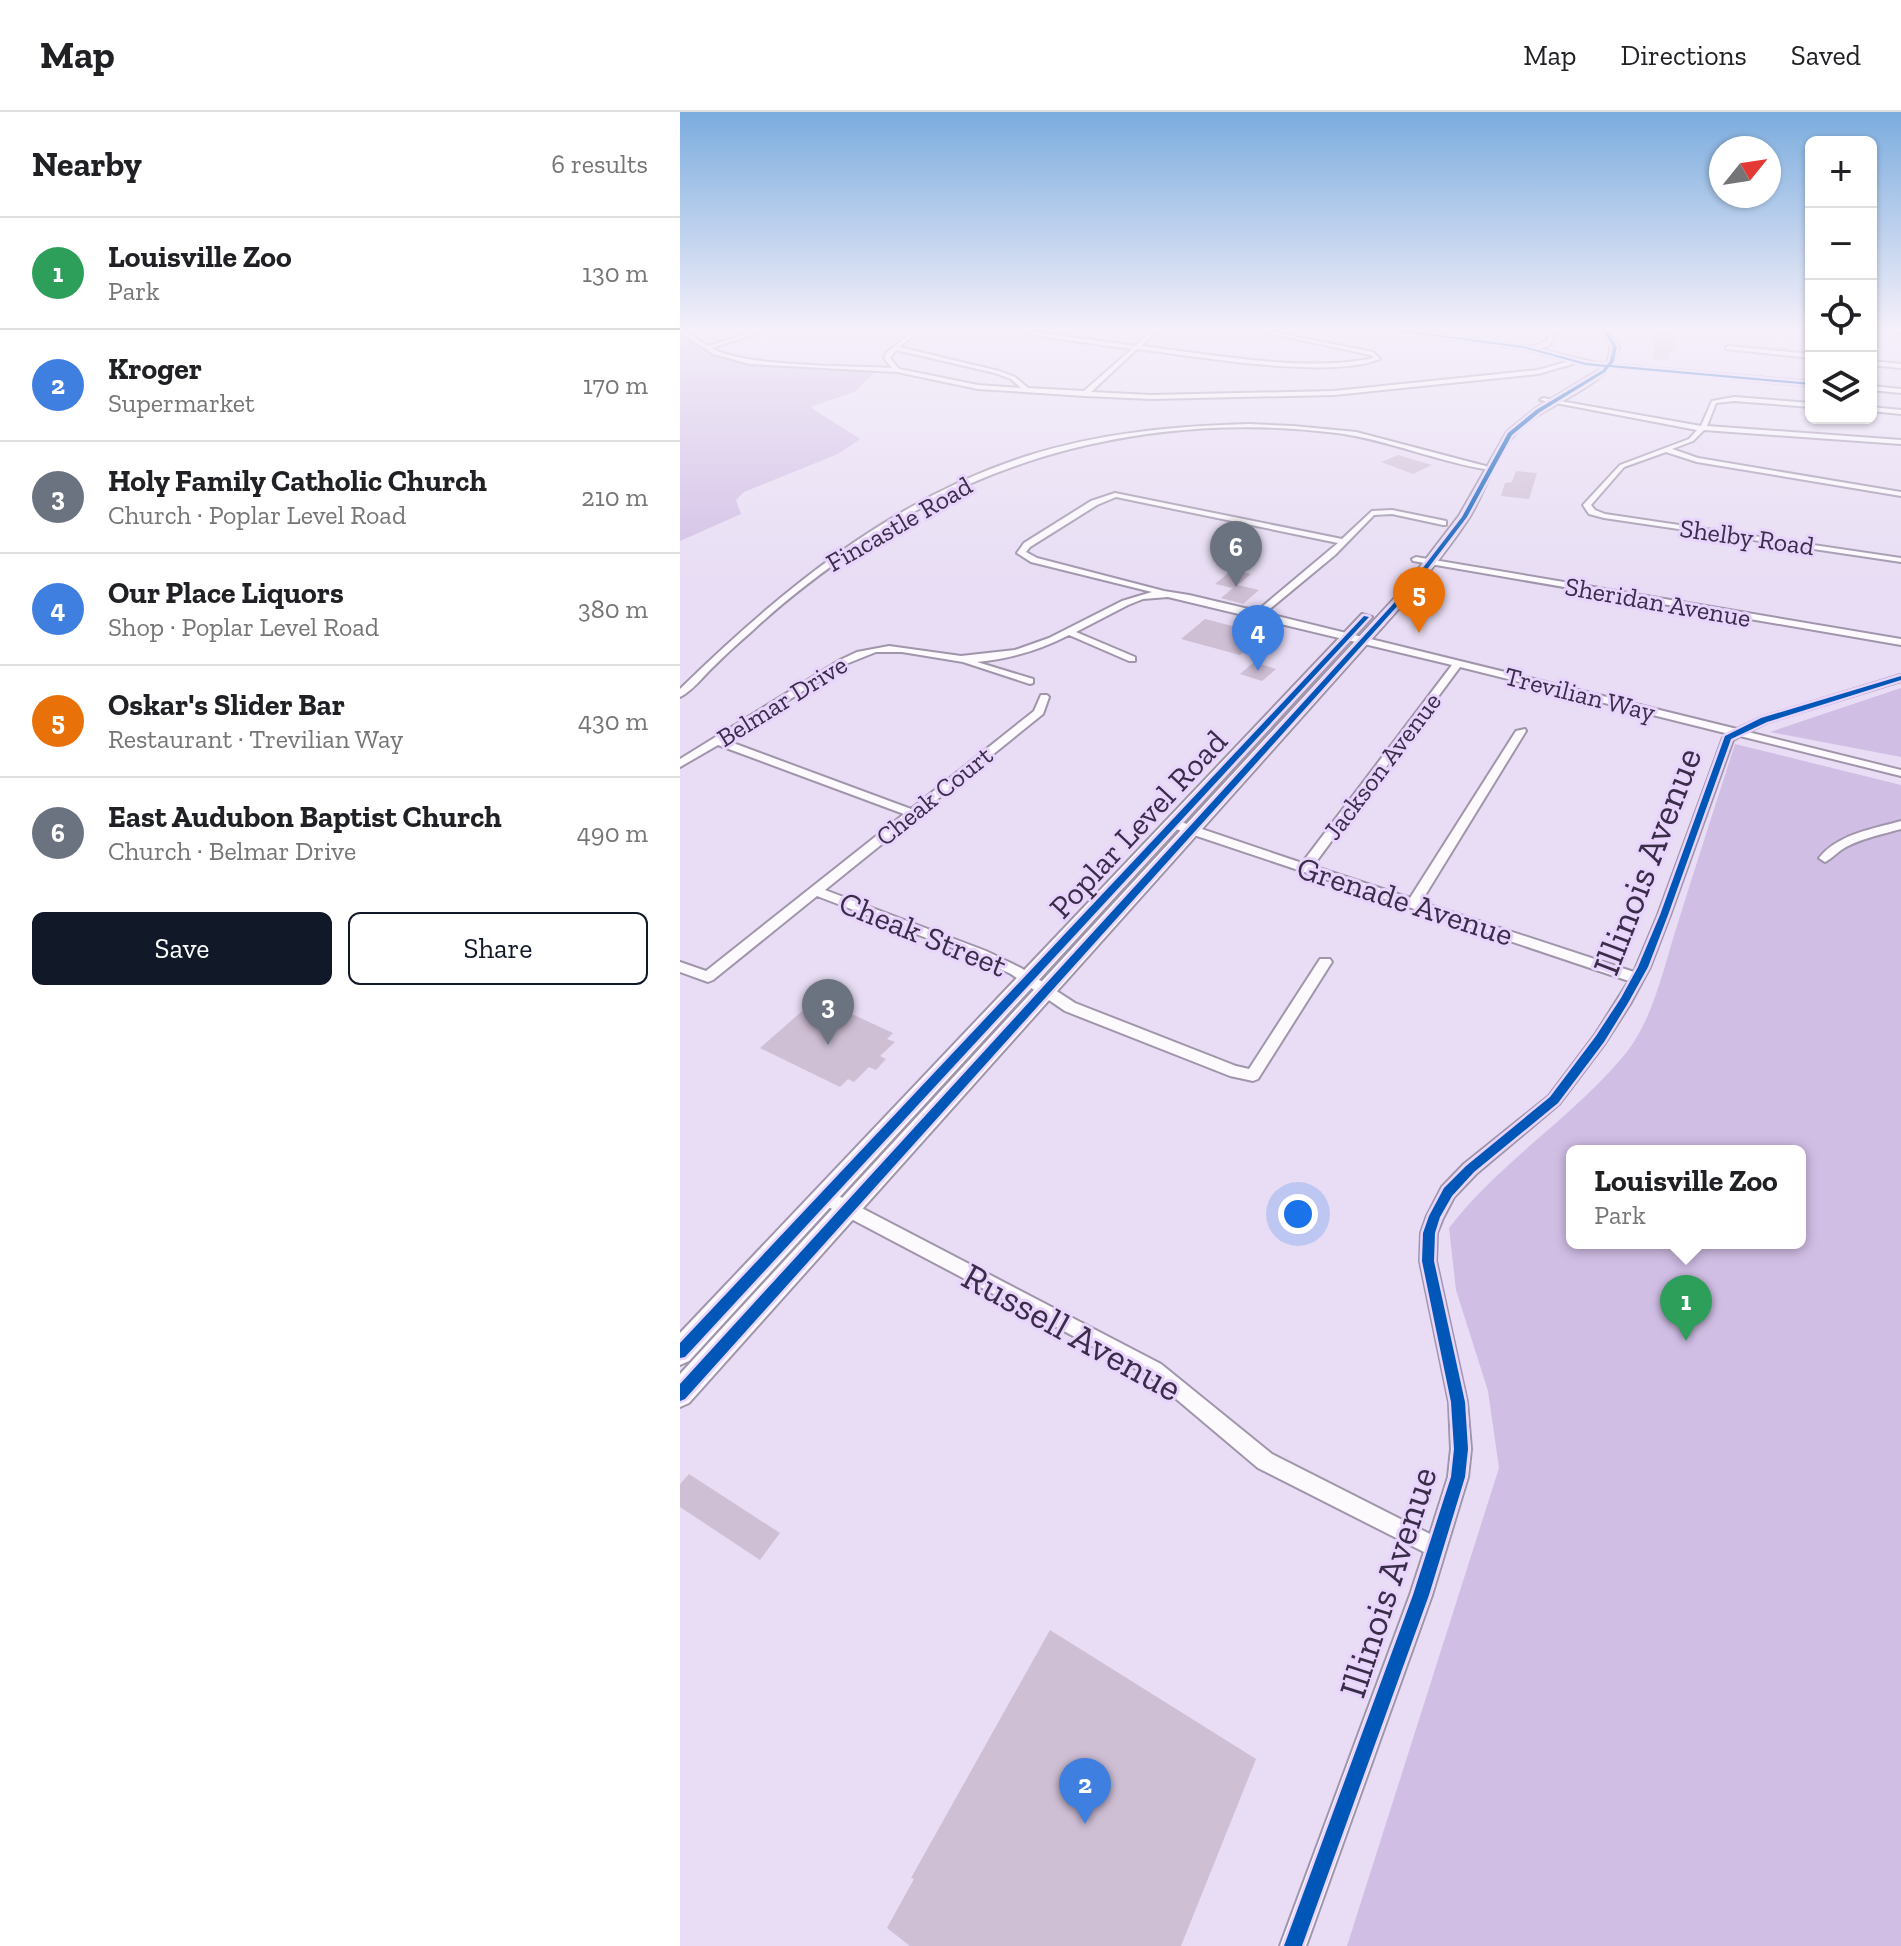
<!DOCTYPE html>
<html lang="en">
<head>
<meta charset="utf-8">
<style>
	body { margin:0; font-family:"Zilla Slab",serif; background:#f6f6f6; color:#202124 }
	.controls { position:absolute; right:24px; top:24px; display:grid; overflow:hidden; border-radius:12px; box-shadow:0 2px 6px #0004 }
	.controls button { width:72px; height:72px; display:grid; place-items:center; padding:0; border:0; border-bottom:2px solid #e0e0e0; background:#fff; color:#202124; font:40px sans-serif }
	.compass { position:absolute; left:1029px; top:24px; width:72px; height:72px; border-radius:50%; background:#fff; box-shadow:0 2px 6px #0004; rotate:60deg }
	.you { position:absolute; left:618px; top:1102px; width:28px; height:28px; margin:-20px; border:6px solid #fff; border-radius:50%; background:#1a73e8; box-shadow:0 0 0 12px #1a73e833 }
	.badge { display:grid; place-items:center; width:52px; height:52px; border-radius:50%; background:#111827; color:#fff; font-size:26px; font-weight:700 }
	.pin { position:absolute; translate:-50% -66px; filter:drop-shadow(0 2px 4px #0008) }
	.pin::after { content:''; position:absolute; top:42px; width:28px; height:24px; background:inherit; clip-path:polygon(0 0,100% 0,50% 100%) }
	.popup { position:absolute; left:886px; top:1033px; width:240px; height:104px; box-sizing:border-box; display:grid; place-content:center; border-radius:12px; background:#fff; filter:drop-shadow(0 2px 6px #0005); font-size:26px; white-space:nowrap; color:#757577 }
	.popup b { font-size:30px; color:#202124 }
	.popup::after { content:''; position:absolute; left:50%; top:100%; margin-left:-16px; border:16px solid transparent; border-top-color:#fff }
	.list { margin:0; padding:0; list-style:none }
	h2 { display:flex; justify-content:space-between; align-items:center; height:104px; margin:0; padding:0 32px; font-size:34px }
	h2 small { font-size:26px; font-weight:400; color:#757577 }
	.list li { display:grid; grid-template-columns:52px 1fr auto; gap:24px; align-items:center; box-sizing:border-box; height:112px; padding:0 32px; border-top:2px solid #e0e0e0 }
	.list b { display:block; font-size:30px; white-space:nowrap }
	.list p { margin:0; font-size:26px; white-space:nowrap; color:#757577 }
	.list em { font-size:26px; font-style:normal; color:#757577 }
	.actions { display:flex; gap:16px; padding:24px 32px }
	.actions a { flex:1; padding:18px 0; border:2px solid #111827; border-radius:12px; text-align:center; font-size:28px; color:#111827 }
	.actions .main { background:#111827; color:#fff }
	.icon { flex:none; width:44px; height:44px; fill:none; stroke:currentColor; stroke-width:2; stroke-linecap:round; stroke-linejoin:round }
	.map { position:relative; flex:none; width:1221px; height:1834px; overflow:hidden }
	header { display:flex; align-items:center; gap:48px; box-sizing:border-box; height:112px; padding:0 40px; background:#fff; border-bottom:2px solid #e0e0e0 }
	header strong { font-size:38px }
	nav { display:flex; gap:44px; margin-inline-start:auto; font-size:28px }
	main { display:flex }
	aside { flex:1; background:#fff }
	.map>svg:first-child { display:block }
</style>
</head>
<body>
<header>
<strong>Map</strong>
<nav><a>Map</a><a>Directions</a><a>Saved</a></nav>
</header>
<main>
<aside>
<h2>Nearby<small>6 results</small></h2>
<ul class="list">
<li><span class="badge" style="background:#2e9e5b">1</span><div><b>Louisville Zoo</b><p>Park</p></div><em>130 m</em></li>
<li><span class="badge" style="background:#3f7fe0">2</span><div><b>Kroger</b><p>Supermarket</p></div><em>170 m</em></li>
<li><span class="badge" style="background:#6b7280">3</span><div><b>Holy Family Catholic Church</b><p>Church · Poplar Level Road</p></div><em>210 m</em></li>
<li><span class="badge" style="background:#3f7fe0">4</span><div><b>Our Place Liquors</b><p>Shop · Poplar Level Road</p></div><em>380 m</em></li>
<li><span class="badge" style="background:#e8710a">5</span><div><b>Oskar's Slider Bar</b><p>Restaurant · Trevilian Way</p></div><em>430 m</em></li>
<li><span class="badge" style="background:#6b7280">6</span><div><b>East Audubon Baptist Church</b><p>Church · Belmar Drive</p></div><em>490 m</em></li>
</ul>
<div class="actions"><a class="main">Save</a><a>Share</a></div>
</aside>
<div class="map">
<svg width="1221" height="1834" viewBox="0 0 1221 1834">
	<rect width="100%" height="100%" fill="#e8ddf4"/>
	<!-- green -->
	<g fill="#d1bee5" fill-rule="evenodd">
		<path d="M0 220 27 240 60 250 198 258 174 280 130 295 180 327 158 342 64 380 56 388 61 402 0 429Z"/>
		<path d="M1221 576V645L1090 620Z"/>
		<path d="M1055 632 1221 673V1834H667L819 1356 808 1279 776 1178 769 1116C820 1049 893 1006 946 941 973 907 983 858 996 817 1015 756 1035 694 1055 632ZM892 1039H1120V1131H892Z"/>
	</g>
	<!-- building -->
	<g fill="#cfbfd5">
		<path d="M974 220 998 223 988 248 973 247 974 232 970 227Z"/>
		<path d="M718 343 742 350 752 353 733 362 701 350Z"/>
		<path d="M836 359 857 361 849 387 821 384 825 371 832 370Z"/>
		<path d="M552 458 571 462 558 473 579 478 563 492 541 486 553 476 535 472Z"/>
		<path d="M525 507 568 518 584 522 560 543 501 527Z"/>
		<path d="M574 550 596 557 582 569 560 562Z"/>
		<path d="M137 886 213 921 207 927 215 930 200 944 206 947 196 958 189 955 174 970 168 967 160 975 80 936Z"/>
		<path d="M9 1362 100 1421 80 1448 0 1395V1372Z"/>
		<path d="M370 1518 576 1647 501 1834H230L207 1816 234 1767 231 1766Z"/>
	</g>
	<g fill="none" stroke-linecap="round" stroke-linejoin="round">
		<defs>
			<g id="street">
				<path d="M90 215H97L32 236C61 255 173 254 212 256L204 246 207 240 239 215H244L219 235 319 259 335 265 348 276 404 279 452 237 372 226 318 215 455 234 476 215H481L461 234C530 242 626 261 694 246L691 243 559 215H567L693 240 700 247C649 268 516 244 457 237L411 280 471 283 654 279 858 258 890 249 843 237 688 215 851 235 867 229 869 224 866 215H871L873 228 868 234 857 237 917 251 1131 270V274L896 251 858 262 654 283 471 287 405 284 298 277 217 260 70 252 33 242 0 220V216L2 217 28 234ZM216 238 315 261 331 267 341 276 298 273 219 257 210 246Z"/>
				<path d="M1192 215 1221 217V221L1195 217Z"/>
				<path d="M1048 234 1131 242V246L1046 237Z"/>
				<path d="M1191 249 1221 252V256L1191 253Z"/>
				<path d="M1191 274 1221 277V281L1191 278Z"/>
				<path d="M1054 285 1131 291V295L1054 289 1036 291 1027 314 1221 328V332L1024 318 1013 329 992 337 1018 346 1221 380V384L1017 350 986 340 944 355 911 393 915 398 925 402 1221 446V450L924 406 909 402 903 393 940 353 1009 327 1017 318 860 288 863 286 1021 314 1032 289Z"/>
				<path d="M1191 295 1221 298V302L1191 299Z"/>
				<path d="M569 312 613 314 676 320 813 356 810 358C758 350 709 328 657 321 491 300 318 336 180 434 142 460 105 488 71 520 57 532 44 544 31 557 22 566 12 579 0 585V577C100 479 212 387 347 344 419 321 494 314 569 312Z"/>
				<path d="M435 381 662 427 692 399 712 398 766 409V413H763L712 402 694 403 655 443 585 501 1057 617 1080 606 1221 563V569L1088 610 1068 620 1221 658V664L1060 624 1053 628 990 803 970 855 950 892 925 931 879 992 796 1062 774 1085 763 1106 757 1121 756 1149 787 1290 791 1337 788 1365 752 1483 626 1834H600L730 1483 744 1440 578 1356 469 1264 139 1090 137 1085 139 1080 145 1078 151 1080 481 1252 592 1342 750 1422 768 1365 771 1337 769 1290 740 1149 741 1121 747 1104 762 1075 784 1052 869 984 915 923 949 869 490 715 488 712 490 709H498L622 751 772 553 488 485 463 487 448 493 396 520 455 545V549H449L389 523C360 538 330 547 297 550L353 567V571L350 572 283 550 222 540H196L166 552 45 628 231 697 354 599 361 583H367L369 585 363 602 145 778 306 839 341 856 395 891 556 954 569 957 640 847H650L652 850 650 853 578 967 573 969 550 964 385 899 331 862 296 845 137 784 33 868 28 870 0 860V850L26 859 224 702 38 633 0 655V647L160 548 177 540 209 534 281 544 335 538 369 526 442 489 472 480 351 450 337 441 344 431 411 389ZM436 385 658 431 577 499 509 483 484 479 357 446 346 440 350 435 417 393ZM780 555 1049 622 1043 626 978 803 954 860 741 790 846 619 845 617 836 619 730 786 633 754Z"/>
				<path d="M736 445 1221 527V533L733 449 732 447Z"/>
				<path d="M1221 709V717C1203 722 1183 726 1166 735 1158 739 1153 746 1145 750L1139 746C1158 722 1193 717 1221 709Z"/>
			</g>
			<g id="secondary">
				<path d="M919 215H926L939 235C930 278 862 290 834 323 815 345 805 379 790 404 773 431 751 457 731 483L9 1291 0 1295V1262L723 477 779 404 827 320 855 297 921 257 928 249 931 235Z"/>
				<path d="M682 502 692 505 9 1249 0 1253V1221Z"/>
			</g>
		</defs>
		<!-- street casing -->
		<use href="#street" stroke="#a095ab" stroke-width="4"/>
		<!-- secondary casing -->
		<use href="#secondary" stroke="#a095ab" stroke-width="4"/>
		<!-- street -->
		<use href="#street" fill="#fcfafd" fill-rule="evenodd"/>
		<!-- secondary -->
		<use href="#secondary" fill="#fcfafd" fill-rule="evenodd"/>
		<defs>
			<g id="cycleway">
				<path d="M688 215H695L843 234 906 251 927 253 930 249 933 235 921 215H925L937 235 934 249 931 253 1131 271V273L929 255 925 260 860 300 832 323 787 405 729 481 5 1287 0 1289V1272L725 479 782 405 828 321 856 298 923 258 925 255 906 253 843 236Z"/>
				<path d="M684 504 689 505 5 1245 0 1246V1231Z"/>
				<path d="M1221 564V568L1087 610 1051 627 988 803 968 855 948 891 924 930 878 991 794 1060 772 1084 760 1105 755 1121 754 1149 785 1290 788 1337 785 1365 749 1483 622 1834H604L733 1483 771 1365 774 1337 771 1290 742 1149 743 1121 749 1104 764 1076 786 1054 870 985 916 924 941 886 958 855 980 803 1045 624 1081 606Z"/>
			</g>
		</defs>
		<!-- cycleway casing -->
		<use href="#cycleway" stroke="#e8d4fd" stroke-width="5"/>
		<!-- cycleway -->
		<use href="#cycleway" fill="#0057b8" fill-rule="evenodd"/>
	</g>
	<!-- sky -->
	<linearGradient id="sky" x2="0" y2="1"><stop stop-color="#7bacde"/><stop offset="0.46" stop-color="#f5f0fa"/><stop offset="1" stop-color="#f5f0fa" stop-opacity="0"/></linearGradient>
	<rect width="1221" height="471" fill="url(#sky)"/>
	<g text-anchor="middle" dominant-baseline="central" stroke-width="6" stroke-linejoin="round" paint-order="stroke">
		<!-- far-street labels -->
		<g font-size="26" fill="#3a2d47" stroke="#e8d4fd">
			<text transform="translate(219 412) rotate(-30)">Fincastle Road</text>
			<text transform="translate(1067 425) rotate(8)">Shelby Road</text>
			<text transform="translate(978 490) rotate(10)">Sheridan Avenue</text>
			<text transform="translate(900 582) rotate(14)">Trevilian Way</text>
			<text transform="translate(102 589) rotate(-32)">Belmar Drive</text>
			<text transform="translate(702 654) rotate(-53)">Jackson Avenue</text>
			<text transform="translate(254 684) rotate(-39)">Cheak Court</text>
		</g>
		<!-- street labels -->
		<g font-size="32" fill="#3a2d47" stroke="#e8d4fd">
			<text transform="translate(458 712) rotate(-47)">Poplar Level Road</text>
			<text transform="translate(725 789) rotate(18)">Grenade Avenue</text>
			<text transform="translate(243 822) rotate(22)">Cheak Street</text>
		</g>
		<!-- near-street labels -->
		<g font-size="38" fill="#3a2d47" stroke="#e8d4fd">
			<text transform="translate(967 749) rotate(-69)">Illinois Avenue</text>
			<text transform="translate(392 1220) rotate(29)">Russell Avenue</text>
			<text transform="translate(708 1470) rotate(-72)">Illinois Avenue</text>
		</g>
	</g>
</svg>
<div class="controls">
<button>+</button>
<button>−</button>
<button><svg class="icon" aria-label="locate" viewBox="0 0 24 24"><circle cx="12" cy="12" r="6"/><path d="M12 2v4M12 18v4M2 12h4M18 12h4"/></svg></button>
<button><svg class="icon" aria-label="layers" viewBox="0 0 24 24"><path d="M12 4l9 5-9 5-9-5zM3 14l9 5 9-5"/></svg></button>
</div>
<svg class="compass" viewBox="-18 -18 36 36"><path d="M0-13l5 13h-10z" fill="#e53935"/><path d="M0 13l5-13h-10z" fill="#757577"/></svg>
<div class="you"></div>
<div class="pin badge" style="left:1006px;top:1229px;background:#2e9e5b">1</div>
<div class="popup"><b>Louisville Zoo</b>Park</div>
<div class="pin badge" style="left:405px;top:1712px;background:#3f7fe0">2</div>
<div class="pin badge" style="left:148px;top:933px;background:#6b7280">3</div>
<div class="pin badge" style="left:578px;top:559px;background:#3f7fe0">4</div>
<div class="pin badge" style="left:739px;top:521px;background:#e8710a">5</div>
<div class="pin badge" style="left:556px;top:475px;background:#6b7280">6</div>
</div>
</main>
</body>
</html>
